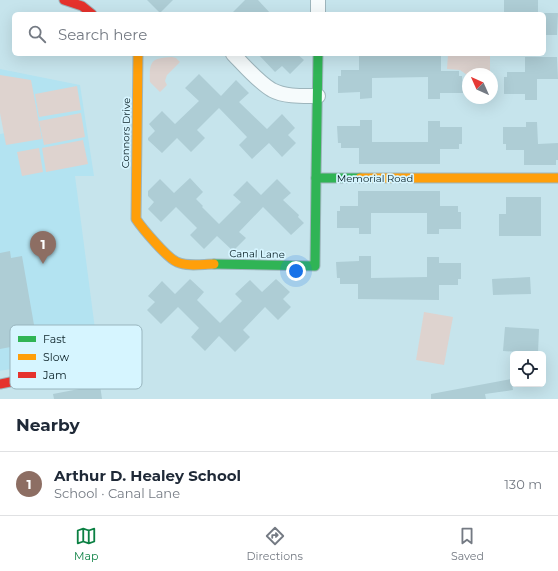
<!DOCTYPE html>
<html lang="en">
<head>
<meta charset="utf-8">
<style>
	body { margin:0; font-family:Montserrat,sans-serif; background:#f2f2f3; color:#1f2937 }
	.controls { position:absolute; right:12px; bottom:12px; display:grid; overflow:hidden; border-radius:6px; box-shadow:0 4px 16px #0002 }
	.controls button { width:36px; height:36px; display:grid; place-items:center; padding:0; border:0; border-bottom:1px solid #e0e1e3; background:#fff; color:#1f2937; font:20px sans-serif }
	.compass { position:absolute; left:462px; top:68px; width:36px; height:36px; border-radius:50%; background:#fff; box-shadow:0 4px 16px #0002; rotate:315deg }
	.you { position:absolute; left:296px; top:271px; width:14px; height:14px; margin:-10px; border:3px solid #fff; border-radius:50%; background:#1a73e8; box-shadow:0 0 0 6px #1a73e833 }
	.badge { display:grid; place-items:center; width:26px; height:26px; border-radius:50%; background:#0b8043; color:#fff; font-size:13px; font-weight:700 }
	.pin { position:absolute; translate:-50% -33px; filter:drop-shadow(0 1px 2px #0008) }
	.pin::after { content:''; position:absolute; top:21px; width:14px; height:12px; background:inherit; clip-path:polygon(0 0,100% 0,50% 100%) }
	.list { margin:0; padding:0; list-style:none }
	h2 { display:flex; justify-content:space-between; align-items:center; height:52px; margin:0; padding:0 16px; font-size:17px }
	h2 small { font-size:13px; font-weight:400; color:#747a83 }
	.list li { display:grid; grid-template-columns:26px 1fr auto; gap:12px; align-items:center; box-sizing:border-box; height:64px; padding:0 16px; border-top:1px solid #e0e1e3 }
	.list b { display:block; font-size:15px; white-space:nowrap }
	.list p { margin:0; font-size:13px; white-space:nowrap; color:#747a83 }
	.list em { font-size:13px; font-style:normal; color:#747a83 }
	.icon { flex:none; width:22px; height:22px; fill:none; stroke:currentColor; stroke-width:2; stroke-linecap:round; stroke-linejoin:round }
	.map { position:relative; flex:none; width:558px; height:399px; overflow:hidden }
	.search { position:absolute; background:#fff; box-shadow:0 4px 16px #0002; left:12px; right:12px; top:12px; height:44px; display:flex; align-items:center; gap:10px; box-sizing:border-box; padding:0 14px; border-radius:6px; color:#747a83; font-size:15px }
	.sheet { height:116px; background:#fff }
	nav { display:flex; justify-content:space-around; align-items:center; box-sizing:border-box; height:56px; border-top:1px solid #e0e1e3; background:#fff; font-size:11px; color:#747a83 }
	nav a { display:grid; justify-items:center; gap:2px }
	nav .on { color:#0b8043 }
	.map>svg:first-child { display:block }
</style>
</head>
<body>
<div class="map">
<svg width="558" height="399" viewBox="0 0 558 399">
	<rect width="100%" height="100%" fill="#c6e4ec"/>
	<!-- built -->
	<path fill="#b3e3f1" d="M0 69 80 85 94 176H75L98 352 0 371V134L6 133 0 100Z"/>
	<!-- green -->
	<g fill="#ded3cf">
		<path d="M448 54H490V74H468V93H467V75L460 70 447 69Z"/>
		<path d="M172 57 176 58 180 62 167 75 165 81 167 85 160 92 150 82C149 61 151 58 172 57Z"/>
		<path d="M0 75 31 80 42 139 6 145 0 113Z"/>
		<path d="M77 86 81 110 39 117 35 94Z"/>
		<path d="M81 113 85 137 44 145 39 121Z"/>
		<path d="M83 140 88 164 46 172 42 148Z"/>
		<path d="M39 148 43 172 22 176 17 152Z"/>
		<path d="M424 312 453 317 444 365 416 360Z"/>
	</g>
	<!-- building -->
	<g fill="#aecdd5">
		<path d="M147 0H173L160 13Z"/>
		<path d="M245 0H258L271 14H231Z"/>
		<path d="M504 0H538V14L504 13Z"/>
		<path d="M544 13H558L557 35H545Z"/>
		<path d="M258 54H297L304 60 290 74 282 66 275 72Z"/>
		<path d="M359 55H441V71H459V76H462L463 93H440V99H428V77L372 78V98L360 99V92L338 93V76H341V70H359Z"/>
		<path d="M525 57H557L558 79H537V100H525V94H504V77H507V72H525Z"/>
		<path d="M199 74 221 96 236 80 249 93 239 102 267 129 282 114 295 128 288 135 296 143 282 157 269 143 252 159 239 145 247 137 219 108 197 130 205 138 191 152 177 138 162 153 148 140V138L155 131 149 124 162 111 175 124 199 101 185 88Z"/>
		<path d="M360 120H372V142H428V121H440V127H462V144H459V149H440V164H359V148H341V143H338L337 126H360Z"/>
		<path d="M526 122H537L538 144 558 143V160H556V165H524V150H506V144H503V127H526Z"/>
		<path d="M190 178 203 192 196 199 203 206 202 207 219 224 241 202 233 195 247 181 261 195 277 179 291 193 283 200 299 215 298 217 304 223 291 235 263 207 239 232 246 238 233 251 217 236 204 249 190 235 197 228 176 207 161 222 148 209 154 202 148 196V191L160 179 174 193Z"/>
		<path d="M358 191H440V206H458V212H461V229H439V234H427V213H371V234H359V228H337V211H340V206H358Z"/>
		<path d="M506 197H541V236H499V214H506Z"/>
		<path d="M10 251 11 258 22 256 37 342 0 349V253Z"/>
		<path d="M359 256H371V278L427 277V257H439V263H461V279H458V285H439V300L358 299V284H340V278H337L336 262 359 261Z"/>
		<path d="M530 277 531 294 493 295 492 279Z"/>
		<path d="M190 279 204 292 197 300 220 323 242 301 235 294 250 280 262 292 276 279 290 292 283 299 291 307 278 320 265 307 243 330 250 337 235 352 219 336 205 351 191 337 199 328 178 307 161 324 147 310 155 302 148 296 162 281 175 294Z"/>
		<path d="M505 327 539 329 538 353 503 351Z"/>
		<path d="M511 379 513 390 485 394 486 399H431V394Z"/>
		<path d="M100 385 102 399H54L53 394Z"/>
	</g>
	<g fill="none" stroke-linecap="round" stroke-linejoin="round">
		<defs>
			<g id="street">
				<path d="M318 14V0"/>
				<path d="M233 54C244 65 258 82 272 90 285 97 303 96 318 96"/>
			</g>
			<g id="fast">
				<path d="M318 54 316 178H360"/>
				<path d="M214 264 315 266 316 178"/>
			</g>
			<g id="slow">
				<path d="M138 54 136 219C142 228 167 258 177 262 188 267 203 264 214 264"/>
				<path d="M360 178H558"/>
			</g>
			<g id="jam">
				<path d="M64 0 82 6 92 14"/>
				<path d="M0 384 58 372"/>
			</g>
		</defs>
		<!-- street casing -->
		<use href="#street" stroke="#9db5bc" stroke-width="16"/>
		<!-- fast casing -->
		<use href="#fast" stroke="#9db5bc" stroke-width="11"/>
		<!-- slow casing -->
		<use href="#slow" stroke="#9db5bc" stroke-width="11"/>
		<!-- jam casing -->
		<use href="#jam" stroke="#9db5bc" stroke-width="11"/>
		<!-- street -->
		<use href="#street" stroke="#f6fbfc" stroke-width="14"/>
		<!-- fast -->
		<use href="#fast" stroke="#30b455" stroke-width="9"/>
		<!-- slow -->
		<use href="#slow" stroke="#ff9f0a" stroke-width="9"/>
		<!-- jam -->
		<use href="#jam" stroke="#e5322d" stroke-width="9"/>
	</g>
	<g text-anchor="middle" dominant-baseline="central" stroke-width="3.5" stroke-linejoin="round" paint-order="stroke">
		<!-- street labels -->
		<g font-size="10" fill="#0b2127" stroke="#d6f5ff">
			<text transform="translate(126 133) rotate(-89)">Connors Drive</text>
			<text x="375" y="178">Memorial Road</text>
			<text transform="translate(257 254) rotate(1)">Canal Lane</text>
		</g>
	</g>
	<!-- legend -->
	<rect x="10" y="325" width="132" height="64" rx="6" fill="#d6f5ff" stroke="#99b5be" stroke-width="1"/>
	<rect x="18" y="336" width="18" height="6" fill="#30b455"/>
	<rect x="18" y="354" width="18" height="6" fill="#ff9f0a"/>
	<rect x="18" y="372" width="18" height="6" fill="#e5322d"/>
	<g font-size="11" fill="#0b2127">
		<text x="43" y="343">Fast</text>
		<text x="43" y="361">Slow</text>
		<text x="43" y="379">Jam</text>
	</g>
</svg>
<div class="controls">
<button><svg class="icon" aria-label="locate" viewBox="0 0 24 24"><circle cx="12" cy="12" r="6"/><path d="M12 2v4M12 18v4M2 12h4M18 12h4"/></svg></button>
</div>
<svg class="compass" viewBox="-18 -18 36 36"><path d="M0-13l5 13h-10z" fill="#e53935"/><path d="M0 13l5-13h-10z" fill="#747a83"/></svg>
<div class="you"></div>
<div class="pin badge" style="left:43px;top:264px;background:#8d6e63">1</div>
<div class="search"><svg class="icon" aria-label="search" viewBox="0 0 24 24"><circle cx="10" cy="10" r="6"/><path d="M15 15l6 6"/></svg>Search here</div>
</div>
<section class="sheet">
<h2>Nearby<small></small></h2>
<ul class="list">
<li><span class="badge" style="background:#8d6e63">1</span><div><b>Arthur D. Healey School</b><p>School · Canal Lane</p></div><em>130 m</em></li>
</ul>
</section>
<nav>
<a class="on"><svg class="icon" aria-label="map" viewBox="0 0 24 24"><path d="M3 6l6-2 6 2 6-2v14l-6 2-6-2-6 2zM9 4v14M15 6v14"/></svg>Map</a>
<a><svg class="icon" aria-label="directions" viewBox="0 0 24 24"><path d="M12 3l9 9-9 9-9-9zM9 14v-3h6M13 9l2 2-2 2"/></svg>Directions</a>
<a><svg class="icon" aria-label="saved" viewBox="0 0 24 24"><path d="M7 4h10v16l-5-4-5 4z"/></svg>Saved</a>
</nav>
</body>
</html>
